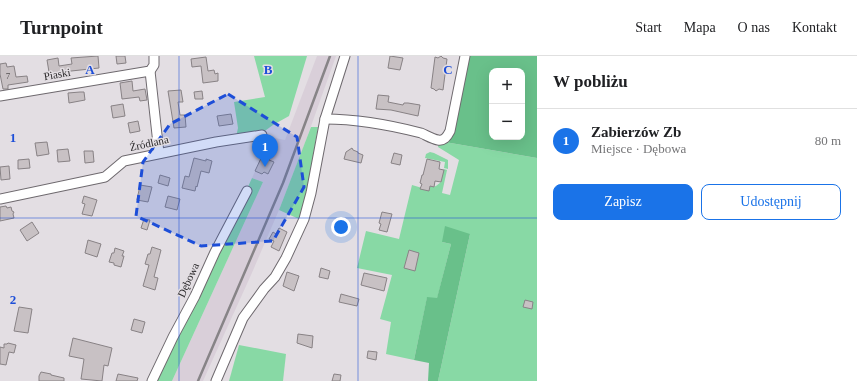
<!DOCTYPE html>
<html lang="pl">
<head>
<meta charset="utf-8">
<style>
	body { margin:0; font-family:Georgia,serif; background:#f2f2f2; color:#202124 }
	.controls { position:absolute; right:12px; top:12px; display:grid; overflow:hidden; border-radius:8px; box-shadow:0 4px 16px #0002 }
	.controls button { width:36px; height:36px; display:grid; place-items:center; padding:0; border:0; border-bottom:1px solid #e0e0e0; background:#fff; color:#202124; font:20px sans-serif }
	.you { position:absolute; left:341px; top:171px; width:14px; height:14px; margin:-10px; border:3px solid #fff; border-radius:50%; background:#1a73e8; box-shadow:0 0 0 6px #1a73e833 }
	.badge { display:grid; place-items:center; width:26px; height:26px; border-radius:50%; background:#1a73e8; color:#fff; font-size:13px; font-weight:700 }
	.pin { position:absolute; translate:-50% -33px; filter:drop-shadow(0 1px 2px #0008) }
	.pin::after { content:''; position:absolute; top:21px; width:14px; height:12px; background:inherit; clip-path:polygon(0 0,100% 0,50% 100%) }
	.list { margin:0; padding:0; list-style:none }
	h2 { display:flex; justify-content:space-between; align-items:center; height:52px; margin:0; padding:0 16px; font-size:17px }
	h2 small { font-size:13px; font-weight:400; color:#757577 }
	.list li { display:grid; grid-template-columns:26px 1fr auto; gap:12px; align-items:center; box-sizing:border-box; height:64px; padding:0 16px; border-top:1px solid #e0e0e0 }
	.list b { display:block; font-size:15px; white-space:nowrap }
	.list p { margin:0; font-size:13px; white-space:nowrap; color:#757577 }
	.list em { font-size:13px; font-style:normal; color:#757577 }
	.actions { display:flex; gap:8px; padding:12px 16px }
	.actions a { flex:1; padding:9px 0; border:1px solid #1a73e8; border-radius:8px; text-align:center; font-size:14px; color:#1a73e8 }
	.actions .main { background:#1a73e8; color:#fff }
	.map { position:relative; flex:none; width:537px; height:325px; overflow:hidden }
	header { display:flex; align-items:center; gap:24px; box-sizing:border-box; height:56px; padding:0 20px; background:#fff; border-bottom:1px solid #e0e0e0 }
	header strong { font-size:19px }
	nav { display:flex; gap:22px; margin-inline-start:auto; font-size:14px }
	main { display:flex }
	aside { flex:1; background:#fff }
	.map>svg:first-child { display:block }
</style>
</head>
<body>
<header>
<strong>Turnpoint</strong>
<nav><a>Start</a><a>Mapa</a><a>O nas</a><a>Kontakt</a></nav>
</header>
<main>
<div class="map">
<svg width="537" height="325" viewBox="0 0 537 325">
	<rect width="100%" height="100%" fill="#e3dee3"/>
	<!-- built -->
	<path fill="#d9cfd9" d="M317 0H336L305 87 279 154 251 219 203 325H172L263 126 252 122 263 97 268 99 275 82 285 84Z"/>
	<!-- green -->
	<g fill="#88d9a5">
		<path d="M254 0H307L289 60 273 69 262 77 236 81 238 72 234 46 265 41Z"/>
		<path d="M311 71H318L306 141 299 163 279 154Z"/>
		<path d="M439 85 537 102V325H438L470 178 442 186 451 188 437 243 427 242 414 304 386 298 391 266 380 263 392 219 357 212 366 175 399 183 412 129 429 134 430 130 432 131 436 130 441 126 444 113 447 114 442 137 450 139 459 104 438 91Z"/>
		<path d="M430 96 434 97 448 104V113L444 112 445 106 425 102 426 98Z"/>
		<path d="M252 122 263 126 172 325H155L219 194Z"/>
		<path d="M239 289 286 298 283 325H229Z"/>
	</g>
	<!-- forest -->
	<g fill="#69c08a" fill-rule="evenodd">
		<path d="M469 0H537V102L439 85 449 84ZM492 15H522V81H492Z"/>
		<path d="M445 170 470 178 438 325H428L429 307 414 304 427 241 437 242 451 188 442 186Z"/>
	</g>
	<!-- building -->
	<g fill="#c8c1c4" stroke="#888285">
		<path d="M98 0 99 12 62 16 63 20 50 22 47 4 58 2 59 10 72 8 71 2Z"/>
		<path d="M116 0H125L126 7 117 8Z"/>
		<path d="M390 0 403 2 400 14 388 12Z"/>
		<path d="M441 0 443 2 447 3 443 34 439 33 436 35 434 33 431 32 435 1 438 2Z"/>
		<path d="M206 1 208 15 214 14 215 18 218 17V25L203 27 201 10 192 11 191 3Z"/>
		<path d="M6 7 7 11 14 10 16 21 27 20 28 26 8 29V33H3L0 18V8Z"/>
		<path d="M132 25 133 35 145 33 147 44 140 45 139 41 122 43 120 27Z"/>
		<path d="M181 34 183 46H178L180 59H185L186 71 174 72 168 35Z"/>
		<path d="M202 35 203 43H195L194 36Z"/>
		<path d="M80 36H84L85 44 69 47 68 37Z"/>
		<path d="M378 39 389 40 388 46 403 49 404 47H408L420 49 418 60 391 54 376 53Z"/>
		<path d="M123 48 125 60 113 62 111 50Z"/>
		<path d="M231 58 233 68 219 70 217 60Z"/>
		<path d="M138 65 140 75 130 77 128 67Z"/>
		<path d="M47 86 49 98 37 100 35 87Z"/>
		<path d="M352 92 353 94 358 96V97L363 99 361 107 344 103 346 96Z"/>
		<path d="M68 93 70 105 58 106 57 94Z"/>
		<path d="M84 95H93L94 106 85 107Z"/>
		<path d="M394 97 402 99 400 109 391 107Z"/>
		<path d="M263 98 270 101 269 104 274 106 268 118 264 116 262 118 255 115Z"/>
		<path d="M194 102 206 105V103L212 105 209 117 201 115 197 131 196 130 195 135 182 132 185 120 189 121Z"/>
		<path d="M29 103 30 112 18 113V104Z"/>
		<path d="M427 103 440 106 439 113 444 114 441 126 435 125 434 131 430 130 429 135 420 133 422 128 420 127 422 119H423Z"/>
		<path d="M9 110 10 123 1 124 0 111Z"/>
		<path d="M160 119 170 122 168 130 158 127Z"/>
		<path d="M140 129 152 131 148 146 137 144Z"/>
		<path d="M84 140 97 144 92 160 82 158 85 148 82 147Z"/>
		<path d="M168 140 180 143 177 154 165 151Z"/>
		<path d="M6 150 7 152 11 151 12 155 14 156 13 158 14 162 0 165V151Z"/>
		<path d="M382 156 392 158 387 176 379 174 381 168 379 167Z"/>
		<path d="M144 163 150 164 147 174 141 172Z"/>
		<path d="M32 166 39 177 27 185 20 174Z"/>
		<path d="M279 172 287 176 279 195 271 191 274 185 269 183 273 176 276 178Z"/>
		<path d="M88 184 101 188 97 201 85 197Z"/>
		<path d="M152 191 161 194 154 221 158 222 155 234 143 230 149 209 145 208 148 198H150Z"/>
		<path d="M115 192 124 195 122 200H124L121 211 114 209V207L109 206 112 197H114Z"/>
		<path d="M409 194 419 197 415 215 404 212Z"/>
		<path d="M321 212 330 215 328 223 319 221Z"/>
		<path d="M287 216 299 220 294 235 283 230Z"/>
		<path d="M364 217 387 222 384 235 361 229Z"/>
		<path d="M341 238 359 243 357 250 339 246Z"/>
		<path d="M525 244 533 246 532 253 523 251Z"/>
		<path d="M19 251 32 253 28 277 14 275Z"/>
		<path d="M134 263 145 266 142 277 131 274Z"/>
		<path d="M298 278 313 280 312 292 297 287Z"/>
		<path d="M73 282 112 292 108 310 104 309 102 325 81 323 84 303 69 300Z"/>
		<path d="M8 287 16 289 14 297 9 296 6 309 0 308V291L4 292V288H7Z"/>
		<path d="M368 295 377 296 376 304 367 302Z"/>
		<path d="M41 316 51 318V319L64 322V325H39V320Z"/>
		<path d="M118 318 138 322 137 325H116Z"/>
		<path d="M334 318 341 319 340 325H332Z"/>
	</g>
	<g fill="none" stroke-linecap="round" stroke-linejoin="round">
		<defs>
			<g id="street">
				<path d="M150 15 159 97"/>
				<path d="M0 40 150 15 154 9V0"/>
				<path d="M325 63C357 63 390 69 421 77 426 79 432 83 438 84 444 85 447 81 450 75L465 0"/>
				<path d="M0 143 105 121 124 105 216 86 262 79"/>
				<path d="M152 325 173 281 195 240 215 196 247 135"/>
				<path d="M216 325 243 262 264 233 275 221 286 202 304 163 311 137 325 63 345 0"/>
			</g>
		</defs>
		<!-- street casing -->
		<use href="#street" stroke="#6e696e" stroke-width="11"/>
		<!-- street -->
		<use href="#street" stroke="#fff" stroke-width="9"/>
		<!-- rail -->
		<path stroke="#878487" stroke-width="2.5" d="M198 325 283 127 330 0"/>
	</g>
	<!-- marked area -->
	<path fill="#1d4ed8" fill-opacity="0.2" stroke="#1d4ed8" stroke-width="3" stroke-dasharray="8 5" stroke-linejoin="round" d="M228 38 297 81 304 131 273 185 201 190 136 160 143 106 170 68Z"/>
	<!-- grid -->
	<path fill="none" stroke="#1d4ed8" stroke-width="1" stroke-opacity="0.55" d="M179 0V325M358 0V325M0 162H537"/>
	<g text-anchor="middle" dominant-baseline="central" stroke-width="3" stroke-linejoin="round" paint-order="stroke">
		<!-- number labels -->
		<g font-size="9" fill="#524e50">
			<text x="8" y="20">7</text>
		</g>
		<!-- street labels -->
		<g font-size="11" fill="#2a282a" stroke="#e3dee3">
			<text transform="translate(57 18) rotate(-10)">Piaski</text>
			<text transform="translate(149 87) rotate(-12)">Źródlana</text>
			<text transform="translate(188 224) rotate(-65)">Dębowa</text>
		</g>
	</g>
	<g font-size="13" text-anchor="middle" font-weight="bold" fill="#1d4ed8" stroke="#e3dee3" stroke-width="3" stroke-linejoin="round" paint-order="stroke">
		<text x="90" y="18">A</text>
		<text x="268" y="18">B</text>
		<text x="448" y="18">C</text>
		<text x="13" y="86">1</text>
		<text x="13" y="248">2</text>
	</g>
</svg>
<div class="controls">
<button>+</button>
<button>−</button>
</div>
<div class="you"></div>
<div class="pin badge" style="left:265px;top:111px">1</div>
</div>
<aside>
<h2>W pobliżu<small></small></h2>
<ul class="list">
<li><span class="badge">1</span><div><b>Zabierzów Zb</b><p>Miejsce · Dębowa</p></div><em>80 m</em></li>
</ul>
<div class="actions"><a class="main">Zapisz</a><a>Udostępnij</a></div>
</aside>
</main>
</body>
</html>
